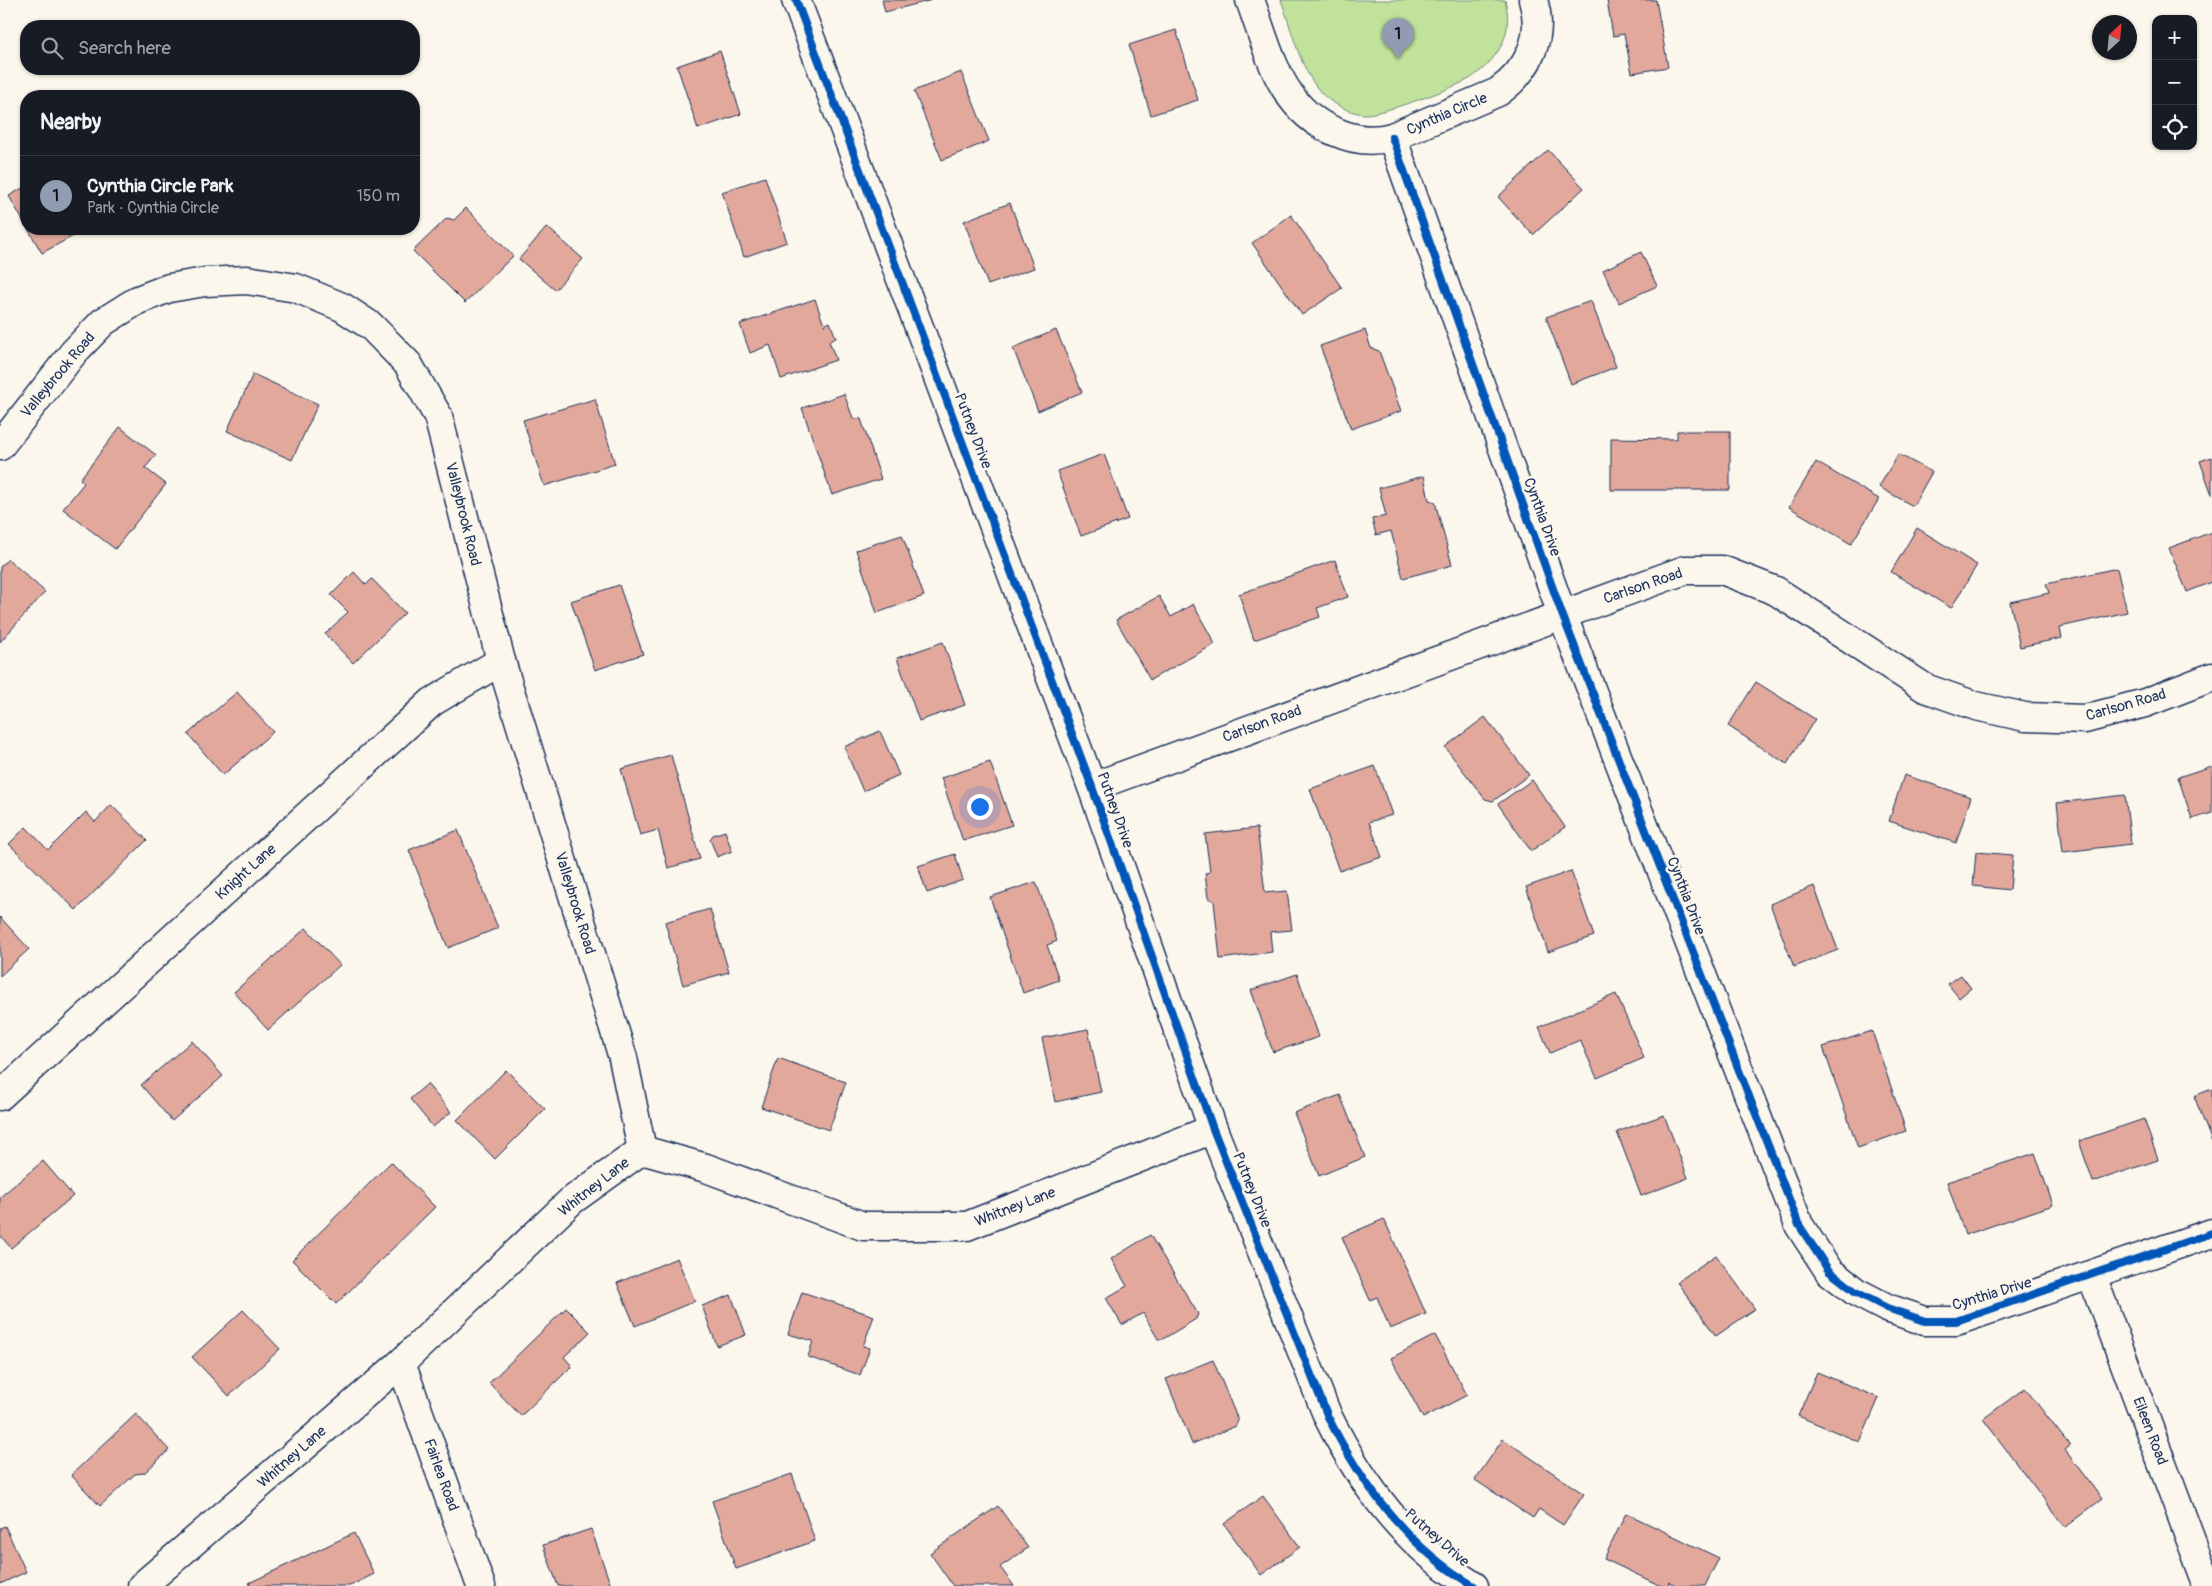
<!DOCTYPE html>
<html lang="en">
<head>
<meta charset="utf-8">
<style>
	body { margin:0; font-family:Pangolin,sans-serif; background:#242831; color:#f1f3f6 }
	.controls { position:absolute; right:15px; top:15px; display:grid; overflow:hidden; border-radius:10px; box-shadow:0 1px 4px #0004 }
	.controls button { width:45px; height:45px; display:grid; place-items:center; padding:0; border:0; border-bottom:1px solid #363941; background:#171b24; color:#f1f3f6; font:25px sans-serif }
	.compass { position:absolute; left:2092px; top:15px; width:45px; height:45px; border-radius:50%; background:#171b24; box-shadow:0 1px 4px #0004; rotate:26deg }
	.you { position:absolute; left:979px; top:806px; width:18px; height:18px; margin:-12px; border:4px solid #fff; border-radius:50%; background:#1a73e8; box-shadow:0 0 0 8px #1a73e833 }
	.badge { display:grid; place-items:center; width:32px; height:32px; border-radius:50%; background:#919bb2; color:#111; font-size:16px; font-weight:700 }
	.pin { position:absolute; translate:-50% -41px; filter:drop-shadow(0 1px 2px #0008) }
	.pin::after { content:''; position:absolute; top:26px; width:18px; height:15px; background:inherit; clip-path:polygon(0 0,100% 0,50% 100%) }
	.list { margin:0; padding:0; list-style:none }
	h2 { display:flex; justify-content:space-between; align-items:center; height:65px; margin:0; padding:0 20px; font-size:21px }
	h2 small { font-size:16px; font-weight:400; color:#9ea1a6 }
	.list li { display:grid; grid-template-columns:32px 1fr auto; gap:15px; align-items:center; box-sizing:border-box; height:80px; padding:0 20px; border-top:1px solid #363941 }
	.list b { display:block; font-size:19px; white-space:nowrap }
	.list p { margin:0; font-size:16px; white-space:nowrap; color:#9ea1a6 }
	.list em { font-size:16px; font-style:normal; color:#9ea1a6 }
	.icon { flex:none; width:28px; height:28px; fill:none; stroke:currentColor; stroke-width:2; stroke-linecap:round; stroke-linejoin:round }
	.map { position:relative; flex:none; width:2212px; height:1586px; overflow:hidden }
	.search { position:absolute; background:#171b24; box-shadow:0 1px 4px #0004; left:20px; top:20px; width:400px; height:55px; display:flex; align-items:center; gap:12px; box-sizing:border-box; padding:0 18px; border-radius:20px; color:#9ea1a6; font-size:19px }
	.panel { position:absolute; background:#171b24; box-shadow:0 1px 4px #0004; left:20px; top:90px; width:400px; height:145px; border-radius:20px }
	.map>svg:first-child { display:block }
</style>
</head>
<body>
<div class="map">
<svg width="2212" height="1586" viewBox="0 0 2212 1586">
	<rect width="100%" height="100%" fill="#fbf7ec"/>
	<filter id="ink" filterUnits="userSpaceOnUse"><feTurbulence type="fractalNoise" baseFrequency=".02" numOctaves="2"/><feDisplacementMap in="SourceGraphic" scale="10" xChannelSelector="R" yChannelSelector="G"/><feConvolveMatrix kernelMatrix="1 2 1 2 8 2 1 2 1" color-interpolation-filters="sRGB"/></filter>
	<g filter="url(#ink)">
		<!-- green -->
		<path fill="#c0e29b" stroke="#6e887c" d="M1281 0H1505C1510 19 1508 38 1496 54 1490 63 1480 72 1471 78 1455 88 1385 113 1367 114 1353 114 1339 107 1328 99 1301 77 1293 32 1281 0Z"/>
		<!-- building -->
		<g fill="#e1a89b" stroke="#1b2f5e">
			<path d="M882 0H932L885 12Z"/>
			<path d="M1607 0H1656L1668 67 1632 73 1624 34 1613 36Z"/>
			<path d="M1176 30 1198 100 1151 115 1129 45Z"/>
			<path d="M720 51 741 114 698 129 677 66Z"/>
			<path d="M961 72 989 141 942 160 914 91Z"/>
			<path d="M1548 150 1584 188 1533 235 1498 197Z"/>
			<path d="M765 177 787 242 744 257 722 192Z"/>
			<path d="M26 186V226L9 196Z"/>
			<path d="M1010 203 1034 268 988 285 964 221Z"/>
			<path d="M466 208 513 256 465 303 413 251 447 218 454 220Z"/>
			<path d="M1291 215 1342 288 1302 315 1252 243Z"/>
			<path d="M547 227 583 259 555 290 519 259Z"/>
			<path d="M28 229H86L42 253Z"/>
			<path d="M1641 252 1657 286 1619 303 1603 270Z"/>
			<path d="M815 299 824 325 830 322 836 338 829 341 836 360 781 379 770 345 750 353 740 324Z"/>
			<path d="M1591 301 1616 367 1571 384 1546 317Z"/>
			<path d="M1056 330 1082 392 1038 411 1013 348Z"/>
			<path d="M1365 330 1371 348 1379 351 1401 411 1351 429 1320 346Z"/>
			<path d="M253 374 318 404 292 460 227 431Z"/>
			<path d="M844 394 853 418 861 419 881 479 832 495 802 408Z"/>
			<path d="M595 399 615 464 544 486 523 420Z"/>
			<path d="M120 427 156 455 145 468 166 484 115 549 63 509 84 483 80 479Z"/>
			<path d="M1677 431H1730V490H1611V438L1677 439Z"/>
			<path d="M1104 454 1128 519 1081 536 1057 471Z"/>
			<path d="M1898 454 1932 472 1913 506 1879 487Z"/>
			<path d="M2212 457V495L2200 461Z"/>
			<path d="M1816 462 1879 499 1851 544 1789 507Z"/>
			<path d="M1424 476 1429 500 1435 502 1452 565 1403 578 1391 531 1376 535 1372 519 1386 516 1379 488Z"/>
			<path d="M1917 528 1977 565 1951 608 1891 572Z"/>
			<path d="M2212 532V582L2187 592 2169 548Z"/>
			<path d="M902 535 924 596 877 613 856 550Z"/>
			<path d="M8 559 45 592 0 642V567Z"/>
			<path d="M1335 560 1348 597 1317 608 1320 617 1254 640 1239 594Z"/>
			<path d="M2117 568 2127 612 2060 627 2062 638 2020 647 2010 602 2049 593 2046 584Z"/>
			<path d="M354 572 366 585 372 579 405 613 353 663 325 634 348 612 331 595Z"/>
			<path d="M619 585 643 654 595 670 571 601Z"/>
			<path d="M1159 596 1171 617 1193 604 1215 644 1150 680 1116 620Z"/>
			<path d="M943 642 965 705 919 721 897 658Z"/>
			<path d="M1756 682 1815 719 1787 764 1728 726Z"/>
			<path d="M237 692 273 732 223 775 188 734Z"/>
			<path d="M1485 717 1529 775 1493 801 1485 799 1445 747Z"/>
			<path d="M880 731 899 775 863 791 844 747Z"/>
			<path d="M671 755 700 859 668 868 658 830 640 835 621 769Z"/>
			<path d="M990 762 1012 825 963 841 941 778Z"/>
			<path d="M1375 766 1392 815 1369 822 1382 857 1339 871 1310 789Z"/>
			<path d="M2212 766V813L2192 819 2178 777Z"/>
			<path d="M1904 775 1971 797 1956 843 1889 821Z"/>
			<path d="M1532 780 1565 827 1531 851 1498 804Z"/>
			<path d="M2125 795 2131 844 2063 852 2057 803Z"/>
			<path d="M111 805 147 840 76 910 9 844 26 827 48 850 86 812 95 822Z"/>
			<path d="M1257 828 1265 893 1287 891 1292 930 1270 932 1272 952 1220 959 1214 901 1208 898 1205 873 1210 872 1205 834Z"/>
			<path d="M458 830 498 928 448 948 409 850Z"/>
			<path d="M725 831 732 851 717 857 710 839 713 835Z"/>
			<path d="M1976 852 2013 855 2010 890 1973 886Z"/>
			<path d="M955 854 963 880 927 893 918 866Z"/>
			<path d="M1571 871 1594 936 1548 952 1526 887Z"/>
			<path d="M1036 882 1057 941 1047 945 1059 980 1023 993 990 897Z"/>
			<path d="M1814 886 1838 950 1794 967 1770 904Z"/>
			<path d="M710 909 729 972 683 985 665 922Z"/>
			<path d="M0 917 29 949 0 976Z"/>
			<path d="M306 928 340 965 268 1030 234 992Z"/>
			<path d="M1297 974 1319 1037 1273 1052 1251 990Z"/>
			<path d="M1961 975 1971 988 1959 998 1948 984Z"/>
			<path d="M1616 994 1644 1058 1597 1078 1580 1040 1550 1053 1539 1027Z"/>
			<path d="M1088 1029 1101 1092 1055 1102 1042 1038Z"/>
			<path d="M1872 1031 1906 1131 1858 1148 1823 1047Z"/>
			<path d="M192 1041 223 1076 172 1121 141 1085Z"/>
			<path d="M778 1058 846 1082 829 1130 761 1107Z"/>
			<path d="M506 1070 545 1109 495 1159 457 1120Z"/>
			<path d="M427 1084 451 1112 433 1127 410 1099Z"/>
			<path d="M2212 1089V1142L2194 1096Z"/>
			<path d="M1340 1095 1365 1157 1319 1176 1294 1113Z"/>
			<path d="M1664 1115 1688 1178 1641 1196 1617 1132Z"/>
			<path d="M2144 1119 2158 1160 2093 1182 2079 1141Z"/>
			<path d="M2035 1153 2053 1205 1965 1235 1947 1182Z"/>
			<path d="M43 1161 73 1196 11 1248 0 1235V1197Z"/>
			<path d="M391 1162 435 1207 336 1304 292 1260Z"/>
			<path d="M1384 1219 1426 1314 1390 1329 1377 1297 1370 1300 1342 1237Z"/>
			<path d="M1150 1235 1198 1314 1196 1319 1163 1339H1158L1143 1313 1122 1325 1106 1298 1127 1286 1111 1259Z"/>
			<path d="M1716 1255 1755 1309 1716 1336 1677 1282Z"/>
			<path d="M677 1258 695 1301 635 1326 617 1283Z"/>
			<path d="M802 1292 874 1316 863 1346 870 1348 860 1375 808 1357 813 1341 788 1334Z"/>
			<path d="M731 1295 746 1335 717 1346 702 1306Z"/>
			<path d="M566 1308 590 1332 564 1357 572 1366 521 1416 489 1383Z"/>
			<path d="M243 1310 280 1349 229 1396 192 1357Z"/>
			<path d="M1435 1335 1467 1395 1423 1418 1391 1358Z"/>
			<path d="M1213 1360 1238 1420 1236 1426 1192 1444 1166 1379Z"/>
			<path d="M1817 1372 1879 1398 1860 1442 1798 1416Z"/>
			<path d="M2025 1388 2070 1446 2065 1450 2102 1499 2065 1527 1983 1419Z"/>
			<path d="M136 1414 169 1450 144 1473 135 1474 100 1506 71 1475Z"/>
			<path d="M1503 1439 1584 1494 1563 1525 1539 1509 1533 1518 1475 1480Z"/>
			<path d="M792 1474 815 1541 736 1569 712 1501Z"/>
			<path d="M1263 1496 1300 1547 1261 1575 1224 1524Z"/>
			<path d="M998 1506 1028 1548 1000 1567 1014 1586H953L930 1553Z"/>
			<path d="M1626 1513 1719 1558 1705 1586H1677L1669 1582 1667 1586H1661L1604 1559Z"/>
			<path d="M5 1526 26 1572 0 1584V1528Z"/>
			<path d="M591 1529 611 1586H558L543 1545Z"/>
			<path d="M354 1533 374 1574 350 1586H251L249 1583Z"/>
		</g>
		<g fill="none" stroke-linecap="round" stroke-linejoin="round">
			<defs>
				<g id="street">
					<path d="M796 0 1092 787 1213 1129 1328 1417C1362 1485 1407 1547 1474 1586"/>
					<path d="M1250 0C1269 51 1280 110 1336 132 1354 140 1373 142 1392 137L1498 92C1528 71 1545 37 1533 0"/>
					<path d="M1392 137 1562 614 1799 1225 1829 1271 1856 1292 1887 1308 1925 1321H1956L2212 1233"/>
					<path d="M0 446 74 352 103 322 138 300 169 288 205 282 247 280 296 288 342 307 371 326 408 364 438 416 501 661 623 1058 642 1150"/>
					<path d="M1092 787 1685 570H1722L1776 591 1925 688 1976 706 2025 717 2085 719 2145 703 2212 677"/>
					<path d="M0 1096 432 702 501 661"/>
					<path d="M2092 1276 2208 1586"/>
					<path d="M401 1363 481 1586"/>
					<path d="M142 1586 401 1363 571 1201 642 1150 706 1168 863 1226H967L1213 1129"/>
				</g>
			</defs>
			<!-- street casing -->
			<use href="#street" stroke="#1b2f5e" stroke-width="31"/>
			<!-- street -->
			<use href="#street" stroke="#fbf7ec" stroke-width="28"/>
			<defs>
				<g id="cycleway">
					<path d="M796 0 1092 787 1213 1129 1328 1417C1362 1485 1407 1547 1474 1586"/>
					<path d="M1392 137 1562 614 1799 1225 1829 1271 1856 1292 1887 1308 1925 1321H1956L2212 1233"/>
				</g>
			</defs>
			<!-- cycleway casing -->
			<use href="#cycleway" stroke="#fbf7ec" stroke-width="11"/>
			<!-- cycleway -->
			<use href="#cycleway" stroke="#0057b8" stroke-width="8"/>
		</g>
	</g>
	<g text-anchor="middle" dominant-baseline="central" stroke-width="5" stroke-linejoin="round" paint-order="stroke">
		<!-- street labels -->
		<g font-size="15" fill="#1b2f5e" stroke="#fbf7ec">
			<text transform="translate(1447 114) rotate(-23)">Cynthia Circle</text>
			<text transform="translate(58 375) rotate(-50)">Valleybrook Road</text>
			<text transform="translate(973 431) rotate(69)">Putney Drive</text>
			<text transform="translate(463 514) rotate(76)">Valleybrook Road</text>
			<text transform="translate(1542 517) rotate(70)">Cynthia Drive</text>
			<text transform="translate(1643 586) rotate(-19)">Carlson Road</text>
			<text transform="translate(2126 705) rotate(-16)">Carlson Road</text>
			<text transform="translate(1262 724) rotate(-20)">Carlson Road</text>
			<text transform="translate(1115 810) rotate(70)">Putney Drive</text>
			<text transform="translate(246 872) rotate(-42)">Knight Lane</text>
			<text transform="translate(1686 896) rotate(69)">Cynthia Drive</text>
			<text transform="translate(575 903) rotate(73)">Valleybrook Road</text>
			<text transform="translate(594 1187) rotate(-38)">Whitney Lane</text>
			<text transform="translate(1252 1190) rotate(68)">Putney Drive</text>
			<text transform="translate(1015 1207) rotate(-21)">Whitney Lane</text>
			<text transform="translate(1992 1294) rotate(-17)">Cynthia Drive</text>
			<text transform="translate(2150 1431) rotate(69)">Eileen Road</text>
			<text transform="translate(292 1457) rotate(-41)">Whitney Lane</text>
			<text transform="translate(441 1475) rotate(70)">Fairlea Road</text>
			<text transform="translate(1437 1538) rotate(41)">Putney Drive</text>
		</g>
	</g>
</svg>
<div class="controls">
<button>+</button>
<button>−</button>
<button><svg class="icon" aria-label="locate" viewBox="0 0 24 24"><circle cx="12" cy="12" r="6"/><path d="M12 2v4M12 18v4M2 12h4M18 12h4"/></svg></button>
</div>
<svg class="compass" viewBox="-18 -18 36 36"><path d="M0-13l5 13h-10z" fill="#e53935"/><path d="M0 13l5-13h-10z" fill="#9ea1a6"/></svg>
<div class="you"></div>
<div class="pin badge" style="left:1398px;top:59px">1</div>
<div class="search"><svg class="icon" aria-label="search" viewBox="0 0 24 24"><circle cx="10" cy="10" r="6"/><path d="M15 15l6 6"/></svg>Search here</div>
<section class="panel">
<h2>Nearby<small></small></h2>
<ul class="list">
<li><span class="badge">1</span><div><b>Cynthia Circle Park</b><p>Park · Cynthia Circle</p></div><em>150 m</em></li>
</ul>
</section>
</div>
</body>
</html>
